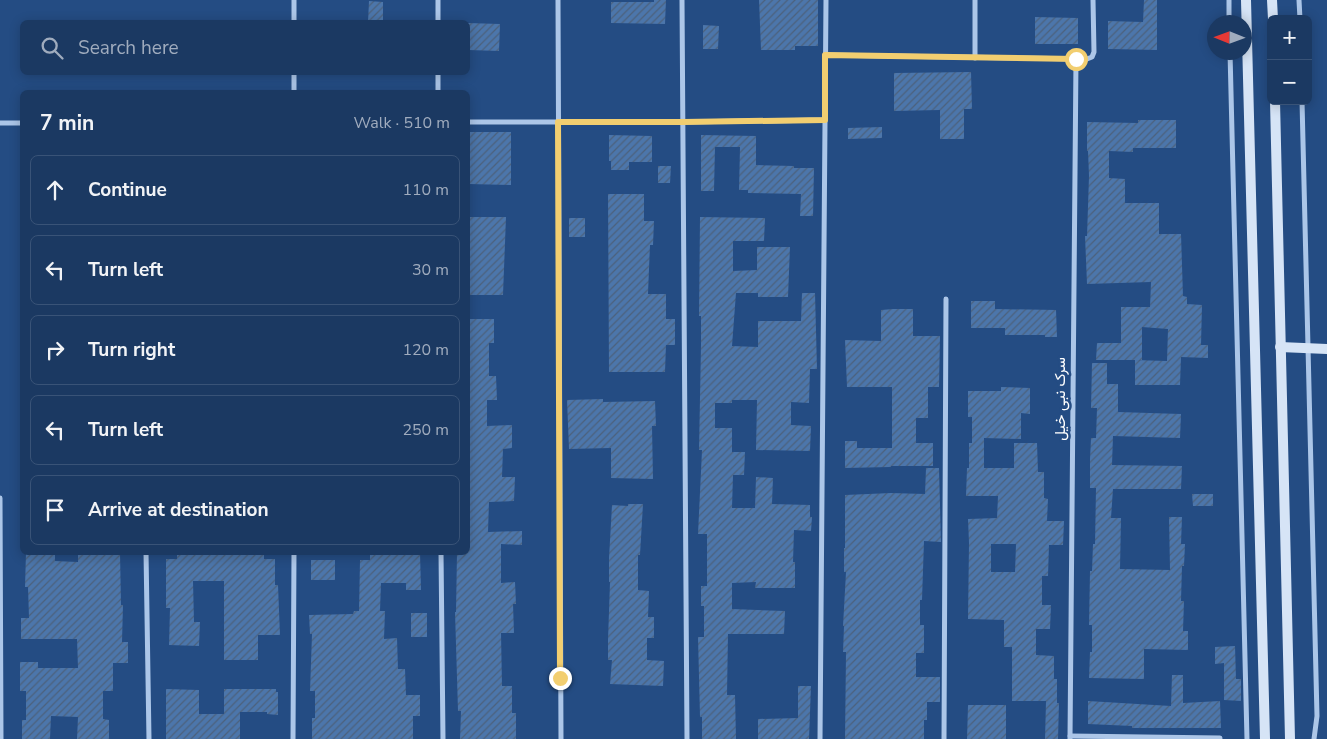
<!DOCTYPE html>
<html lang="en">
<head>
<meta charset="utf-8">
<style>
	body { margin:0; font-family:"Nunito Sans",Vazirmatn,sans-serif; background:#28446b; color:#f1f3f6 }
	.controls { position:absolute; right:15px; top:15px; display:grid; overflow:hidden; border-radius:8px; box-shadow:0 2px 12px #0003 }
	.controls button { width:45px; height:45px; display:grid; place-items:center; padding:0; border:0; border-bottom:1px solid #395377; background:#1b3962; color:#f1f3f6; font:25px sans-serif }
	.compass { position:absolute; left:1207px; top:15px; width:45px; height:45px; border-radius:50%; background:#1b3962; box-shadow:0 2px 12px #0003; rotate:271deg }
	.stop { position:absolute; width:15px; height:15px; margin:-11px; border:4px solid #f2ce70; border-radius:50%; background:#fff }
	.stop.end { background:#f2ce70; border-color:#fff; box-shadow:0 1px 5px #0008 }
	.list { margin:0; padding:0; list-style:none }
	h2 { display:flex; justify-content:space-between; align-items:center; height:65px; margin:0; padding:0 20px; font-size:21px }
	h2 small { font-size:16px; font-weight:400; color:#a0acbe }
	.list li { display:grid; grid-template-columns:32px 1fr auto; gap:15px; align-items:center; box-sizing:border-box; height:70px; margin:0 10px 10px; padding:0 10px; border:1px solid #395377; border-radius:8px }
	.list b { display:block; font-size:19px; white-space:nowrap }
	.list em { font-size:16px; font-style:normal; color:#a0acbe }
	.icon { flex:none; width:28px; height:28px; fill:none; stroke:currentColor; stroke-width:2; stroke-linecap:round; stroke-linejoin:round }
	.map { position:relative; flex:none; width:1327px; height:739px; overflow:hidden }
	.search { position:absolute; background:#1b3962; box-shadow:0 2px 12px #0003; left:20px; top:20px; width:450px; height:55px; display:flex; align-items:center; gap:12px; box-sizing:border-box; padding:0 18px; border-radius:8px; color:#a0acbe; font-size:19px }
	.panel { position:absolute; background:#1b3962; box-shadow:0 2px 12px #0003; left:20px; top:90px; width:450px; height:465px; border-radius:8px }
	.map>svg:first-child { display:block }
</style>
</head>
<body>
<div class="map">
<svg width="1327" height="739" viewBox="0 0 1327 739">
	<defs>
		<pattern id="building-hatch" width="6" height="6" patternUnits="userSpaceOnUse" patternTransform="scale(1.25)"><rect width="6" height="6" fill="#4c76ab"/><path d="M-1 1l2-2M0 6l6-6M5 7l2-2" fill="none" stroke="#4c617c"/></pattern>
	</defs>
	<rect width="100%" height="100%" fill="#244c83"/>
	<!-- building -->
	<g fill="url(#building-hatch)" fill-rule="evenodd">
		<path d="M654 0H666L665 24 611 23V2H654Z"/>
		<path d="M759 0H818V46H795V50H761Z"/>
		<path d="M1144 0H1157V50L1108 49V21L1143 22Z"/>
		<path d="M369 1 383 2V22H368Z"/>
		<path d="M1035 17 1078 18V44H1035Z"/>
		<path d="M468 23 500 24 499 51 468 50Z"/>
		<path d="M703 25 719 26 718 49H703Z"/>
		<path d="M971 72 972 109H964V139H940V110L894 111V73Z"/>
		<path d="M1138 120H1176V148H1133V152L1109 151V178L1125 179V203H1159V234H1181L1183 296 1187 297V304L1202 305 1201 345H1208V358L1181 357 1180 385H1135V360L1167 361 1168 329 1142 327V360H1096L1097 343H1121V307H1150L1151 282 1087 284 1085 236H1087L1089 176 1088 151H1087V122L1138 123Z"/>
		<path d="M882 127V138L848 139V128Z"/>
		<path d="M468 132H511V185L468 184Z"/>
		<path d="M609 135 652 136V162H629V170H611V161H609Z"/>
		<path d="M701 135 756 136V165L794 166V168H814L813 216H800L801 194 748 193V190H739L740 147H715L714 191H701Z"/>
		<path d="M658 166H671L670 183H658Z"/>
		<path d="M608 194H644V221H654L653 245H650L648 294H666V319H675V345H666L665 372H609Z"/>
		<path d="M468 217H506L503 295H468Z"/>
		<path d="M700 217 765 218 764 241H733V271L757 270V247H790L788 297H758V293H736L732 346 758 347V321H801L802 293H815L817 369H810L809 403 791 402V425L811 426 810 451 756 450 757 400H732V403H715V428H732V452H745L744 475H733L732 508H755L756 477 773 478 772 504 810 505V517H812L811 531 794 530 793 562H795V588H755L756 582 732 583V609L785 611 784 634H728L727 695H735L736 739H702V717H700L698 637H704V606H701V586H707V534H698L702 450H699L701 344V316H699Z"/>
		<rect x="569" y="218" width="16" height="19"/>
		<path d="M971 301H995V309L1056 310 1057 337H1045V335H1005V328H971Z"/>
		<path d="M893 309H913V336H940L939 387H928V418H916V443H933V466H891V467L845 468V441H857V448H892V387H847L845 340 881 341V310Z"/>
		<path d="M468 319H494V343H489V376H496L497 400H487V426L512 425V448L503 449 502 477H515L514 501 489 502 488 532 522 531V545L501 544V583L515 582 516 604H513L514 633H501L502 686H512V713H516V739H460L461 711H458L455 612H456L457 552H468Z"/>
		<path d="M1092 363H1107V384H1118V412L1181 414 1180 438 1113 436 1112 465 1182 466 1181 489H1113L1111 518H1121L1120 569 1170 570 1169 517H1182L1181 544H1185L1184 566H1182L1181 601H1184L1183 631H1188V650L1144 649V679L1089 678 1090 652H1092V625H1089L1090 571H1092L1093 544H1095L1096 488H1090V459L1091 438H1096L1097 408H1091Z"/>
		<path d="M1001 387 1030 388V414L1021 413V439L984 438V468H1014V443H1037L1038 472H1044V498L1048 499 1047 521H1064L1063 545H1049L1048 576H1042V605H1051L1050 629H1036V655L1054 656V679H1057V703H1059L1058 739H1045L1046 701H1012V647H1004V620L968 619 969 543 968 519 997 518 998 496H966L967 468H969V443H972V417H968V391H1001ZM991 544H1016L1015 572H991Z"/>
		<path d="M603 399V402L655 401 656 426H652L653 479 611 478V448L569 449 567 400Z"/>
		<path d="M926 468H939L941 542 924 541 922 600H920V625H924V653H916V677H940V702H927V720H924V739H845L846 652H843L844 626H843L846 572H844V548H845V495L891 493 925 494Z"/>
		<path d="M1192 494H1213V506H1193Z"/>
		<path d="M628 504H643L640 555H638V590L649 591 648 617H654V638H647V660L664 661 663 686 610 684 612 660H608V640L610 582H609V558L612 505 628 506Z"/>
		<path d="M26 552H55V561L78 562V552H120L121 605H123L122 642H128V663H113V691H103V719L109 720V739H77L78 717 51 716 50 739H22V720H26V691H20V662H38V668H78L77 639H21V618H29L28 587H25Z"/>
		<path d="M177 552H264V559H275V585H278L280 635H258V660H224V581H193L194 622H200L199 646 169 645 170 608H166V559H177Z"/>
		<path d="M370 552H420L421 590H406V583H381L380 611H385L384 639 397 638 398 669H405L406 695H420V716H413V739H312V718H315V691H310L312 634H310L309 615 353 614 354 611H359L360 560H370Z"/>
		<rect x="311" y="560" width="24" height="20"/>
		<rect x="411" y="613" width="16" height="24"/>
		<path d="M1235 646 1236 679H1241V701L1224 700V663L1215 664V647Z"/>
		<path d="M1172 675H1183V703L1220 701 1221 728H1132V726L1088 724V701L1171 706Z"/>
		<path d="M798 686H811L809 739H758V719L798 718Z"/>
		<path d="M166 689 199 690V714H224V689H276V692H278V715L267 714V712H240V739H166Z"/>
		<path d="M968 705H1006V739H967Z"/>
	</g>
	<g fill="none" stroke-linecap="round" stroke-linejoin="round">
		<!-- street -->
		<g stroke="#acc6e8" stroke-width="5">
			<path d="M294 0V22"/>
			<path d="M558 0 561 739"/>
			<path d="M682 0 687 739"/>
			<path d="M975 0V58"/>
			<path d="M1229 0V22"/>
			<path d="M1299 0 1300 19"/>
			<path d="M438 22V0"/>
			<path d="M1230 52 1247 739"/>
			<path d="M825 55 1087 59 1092 57 1094 52 1093 0"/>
			<path d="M294 72V92"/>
			<path d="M438 92V72"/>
			<path d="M1302 101 1317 716 1314 739"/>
			<path d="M468 122H683L825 120"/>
			<path d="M0 123H22"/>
			<path d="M0 498 1 739"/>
			<path d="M146 552 149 739"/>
			<path d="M441 552 443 739"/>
			<path d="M1070 736 1220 738"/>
			<path d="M293 739 294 552"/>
			<path d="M820 739 826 0"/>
			<path d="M944 739 946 299"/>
			<path d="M1070 739 1076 59"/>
		</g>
		<!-- secondary -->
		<g stroke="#d6e4f6" stroke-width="10">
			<path d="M1246 0 1265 739"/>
			<path d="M1272 0 1273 19"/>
			<path d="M1275 101 1290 739"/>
			<path d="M1280 347 1327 349"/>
		</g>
	</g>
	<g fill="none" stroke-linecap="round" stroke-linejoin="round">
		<!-- route -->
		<path stroke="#f2ce70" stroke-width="6" d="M560 678 558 122H683L825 120V55L1076 59"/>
	</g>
	<g text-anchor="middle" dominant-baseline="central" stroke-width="5" stroke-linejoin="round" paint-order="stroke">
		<!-- street labels -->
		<g font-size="15" fill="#fff" stroke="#244c83">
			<text transform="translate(1060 399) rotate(-90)">سرک نبی خیل</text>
		</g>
	</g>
</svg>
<div class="controls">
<button>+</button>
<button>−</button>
</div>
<svg class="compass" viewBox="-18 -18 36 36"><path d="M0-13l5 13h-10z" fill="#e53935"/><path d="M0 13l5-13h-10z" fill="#a0acbe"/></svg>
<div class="stop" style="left:1076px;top:59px"></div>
<div class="stop end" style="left:560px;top:678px"></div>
<div class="search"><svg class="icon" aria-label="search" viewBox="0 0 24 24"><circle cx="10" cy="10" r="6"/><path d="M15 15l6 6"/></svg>Search here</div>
<section class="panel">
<h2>7 min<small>Walk · 510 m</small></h2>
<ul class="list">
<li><svg class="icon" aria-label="ahead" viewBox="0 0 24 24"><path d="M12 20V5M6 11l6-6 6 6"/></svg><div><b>Continue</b></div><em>110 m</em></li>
<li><svg class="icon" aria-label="left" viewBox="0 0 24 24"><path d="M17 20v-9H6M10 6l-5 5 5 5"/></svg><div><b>Turn left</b></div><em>30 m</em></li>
<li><svg class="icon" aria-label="right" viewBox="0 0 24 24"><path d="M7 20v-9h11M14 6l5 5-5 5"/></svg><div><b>Turn right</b></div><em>120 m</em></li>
<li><svg class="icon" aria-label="left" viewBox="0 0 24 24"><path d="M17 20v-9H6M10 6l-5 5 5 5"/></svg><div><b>Turn left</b></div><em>250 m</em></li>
<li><svg class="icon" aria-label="arrive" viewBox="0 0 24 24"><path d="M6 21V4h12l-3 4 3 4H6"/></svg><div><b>Arrive at destination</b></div></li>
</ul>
</section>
</div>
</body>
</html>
